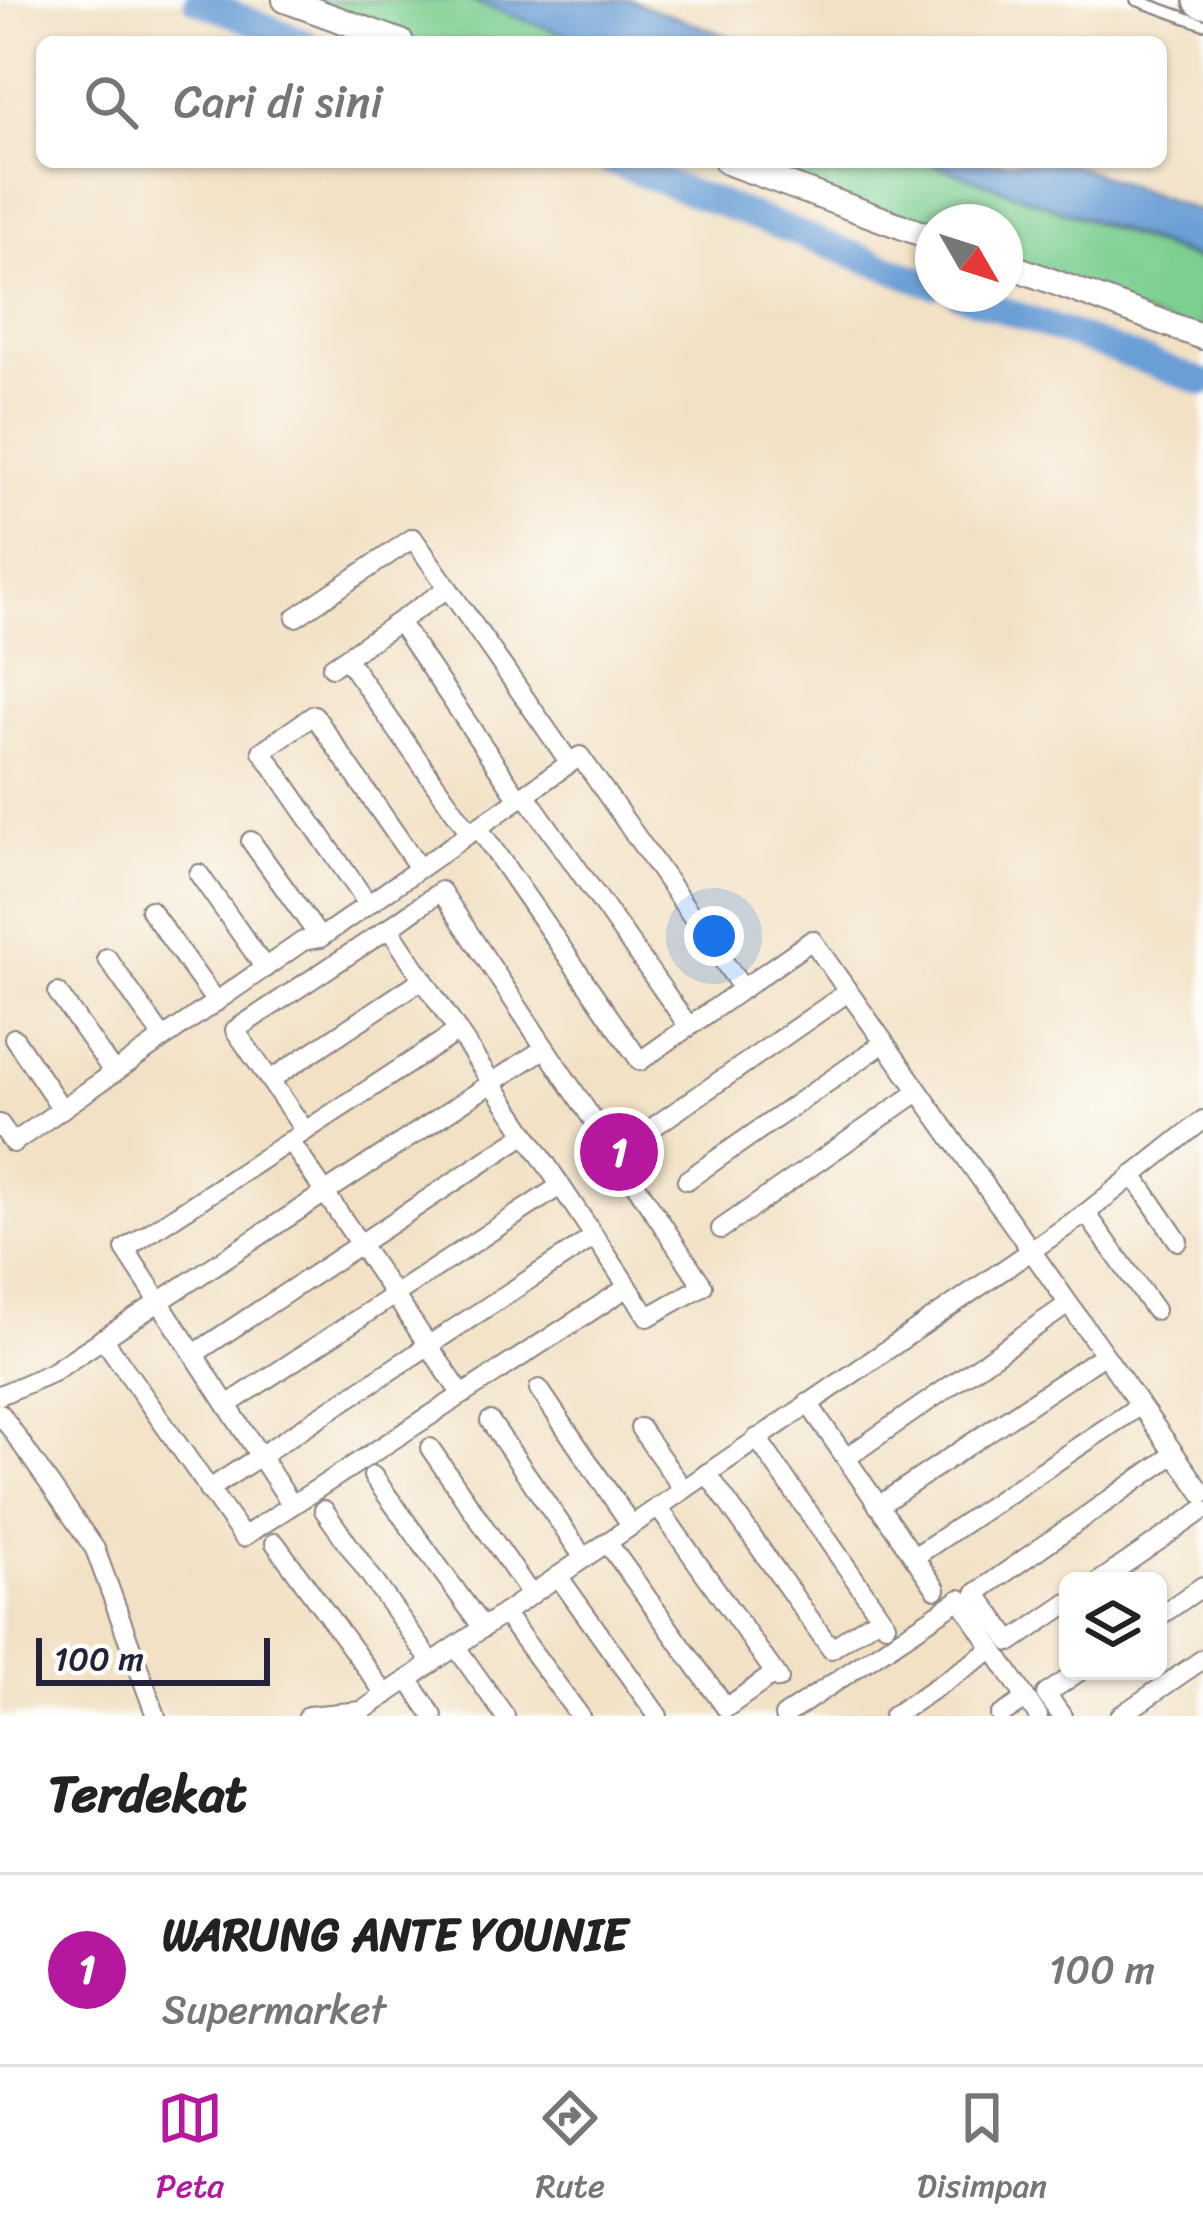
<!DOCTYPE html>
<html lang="id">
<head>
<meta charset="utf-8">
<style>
	body { margin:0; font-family:Sriracha,sans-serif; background:#f2f2f2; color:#222 }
	.controls { position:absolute; right:36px; bottom:36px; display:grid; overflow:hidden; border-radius:18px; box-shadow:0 3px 9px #0004 }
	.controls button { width:108px; height:108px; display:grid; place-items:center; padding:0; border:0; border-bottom:3px solid #e0e0e0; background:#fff; color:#222; font:60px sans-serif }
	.compass { position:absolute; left:915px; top:204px; width:108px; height:108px; border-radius:50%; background:#fff; box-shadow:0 3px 9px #0004; rotate:129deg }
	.scale { position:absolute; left:36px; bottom:30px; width:234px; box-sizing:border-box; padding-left:12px; border:6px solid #22223b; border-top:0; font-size:33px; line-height:42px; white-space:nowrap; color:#22223b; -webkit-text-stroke:9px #fdfcf7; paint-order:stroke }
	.you { position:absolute; left:714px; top:936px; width:42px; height:42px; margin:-30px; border:9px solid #fff; border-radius:50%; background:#1a73e8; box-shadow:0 0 0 18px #1a73e833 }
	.badge { display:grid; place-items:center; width:78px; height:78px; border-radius:50%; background:#b5179e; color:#fff; font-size:39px; font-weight:700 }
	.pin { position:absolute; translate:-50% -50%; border:6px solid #fff; box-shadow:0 3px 12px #0006 }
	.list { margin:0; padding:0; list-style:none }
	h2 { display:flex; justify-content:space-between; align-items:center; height:156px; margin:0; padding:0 48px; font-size:51px }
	h2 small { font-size:39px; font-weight:400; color:#767676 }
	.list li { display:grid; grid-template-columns:78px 1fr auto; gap:36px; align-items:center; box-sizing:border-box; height:192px; padding:0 48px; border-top:3px solid #e0e0e0 }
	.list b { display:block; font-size:45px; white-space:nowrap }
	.list p { margin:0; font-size:39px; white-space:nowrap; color:#767676 }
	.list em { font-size:39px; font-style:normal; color:#767676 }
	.icon { flex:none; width:66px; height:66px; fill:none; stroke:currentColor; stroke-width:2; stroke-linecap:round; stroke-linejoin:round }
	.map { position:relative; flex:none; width:1203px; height:1716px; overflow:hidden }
	.search { position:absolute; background:#fff; box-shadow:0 3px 9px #0004; left:36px; right:36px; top:36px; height:132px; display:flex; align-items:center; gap:30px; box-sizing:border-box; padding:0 42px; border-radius:18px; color:#767676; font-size:45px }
	.sheet { height:348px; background:#fff }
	nav { display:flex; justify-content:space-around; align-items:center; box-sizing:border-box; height:168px; border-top:3px solid #e0e0e0; background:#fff; font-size:33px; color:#767676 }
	nav a { display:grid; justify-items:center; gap:6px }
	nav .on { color:#b5179e }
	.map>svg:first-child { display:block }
</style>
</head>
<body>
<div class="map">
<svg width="1203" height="1716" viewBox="0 0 1203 1716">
	<rect width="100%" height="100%" fill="#fdfcf7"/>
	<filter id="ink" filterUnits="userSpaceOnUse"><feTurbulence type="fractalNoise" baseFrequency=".00833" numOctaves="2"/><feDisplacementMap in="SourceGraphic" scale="24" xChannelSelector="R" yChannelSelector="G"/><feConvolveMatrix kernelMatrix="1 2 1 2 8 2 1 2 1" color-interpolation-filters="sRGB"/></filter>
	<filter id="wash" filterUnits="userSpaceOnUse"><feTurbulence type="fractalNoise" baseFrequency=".004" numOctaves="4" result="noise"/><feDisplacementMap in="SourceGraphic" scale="48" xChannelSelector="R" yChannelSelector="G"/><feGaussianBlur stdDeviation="2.7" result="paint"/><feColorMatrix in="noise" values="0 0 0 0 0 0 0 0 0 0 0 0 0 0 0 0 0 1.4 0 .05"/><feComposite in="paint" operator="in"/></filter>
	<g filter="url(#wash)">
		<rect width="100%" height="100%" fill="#f2e1c5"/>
		<!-- green -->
		<g fill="#7bce91" stroke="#4e7866" stroke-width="3">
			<path d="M285 0H470L587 42H400Z"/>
			<path d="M727 162H927L1203 262V337L1005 264V222H933V238Z"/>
		</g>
		<!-- water -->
		<g fill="#699ed6" stroke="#466088" stroke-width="3">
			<path d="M468 0H630L743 42H587Z"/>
			<path d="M927 162H1065L1203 213V260Z"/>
		</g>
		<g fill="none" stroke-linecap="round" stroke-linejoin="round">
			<!-- river -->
			<g stroke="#699ed6" stroke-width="27">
				<path d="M197 0 305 42"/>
				<path d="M611 162 933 285"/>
				<path d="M959 294 1203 382"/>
			</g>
		</g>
	</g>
	<g filter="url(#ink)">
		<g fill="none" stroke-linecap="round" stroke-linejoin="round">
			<defs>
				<path id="lane" d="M1136 0 1203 24"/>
				<g id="street">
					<path d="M296 617 413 538 570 763"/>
					<path d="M399 622 519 799"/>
					<path d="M346 658 470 833"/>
					<path d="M332 667 448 588"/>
					<path d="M525 794 689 1027"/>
					<path d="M478 827 640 1061 812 940 1203 1494"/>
					<path d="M251 841 320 938"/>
					<path d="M199 874 265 968"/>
					<path d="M441 891 703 1286 648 1317 389 928Z"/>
					<path d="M368 904 262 751 314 715 419 868"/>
					<path d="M150 910 216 1002"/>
					<path d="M107 958 163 1038"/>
					<path d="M58 993 114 1073"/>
					<path d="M14 1038 62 1109"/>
					<path d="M270 1080 423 979"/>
					<path d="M0 1124 13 1143 303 941 320 938 580 756 743 989"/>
					<path d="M652 1128 848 992"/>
					<path d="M305 1131 235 1030 389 928"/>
					<path d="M290 1141 462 1395"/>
					<path d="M1133 1175 1178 1241"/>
					<path d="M687 1180 884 1043"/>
					<path d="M1086 1213 1155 1310"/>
					<path d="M721 1229 918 1092"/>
					<path d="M103 1338 243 1537 628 1287"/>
					<path d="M194 1354 526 1134"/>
					<path d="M539 1389 631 1525"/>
					<path d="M0 1395 51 1373 545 1048"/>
					<path d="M808 1403 936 1589"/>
					<path d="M227 1405 560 1186"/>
					<path d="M0 1413 95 1549 156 1716"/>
					<path d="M490 1421 584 1558"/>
					<path d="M640 1428 683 1489"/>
					<path d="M757 1438 886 1624"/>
					<path d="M430 1448 531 1595"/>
					<path d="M846 1458 1067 1305"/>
					<path d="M707 1473 831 1649 880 1616"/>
					<path d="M373 1476 483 1628"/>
					<path d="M208 1490 594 1237"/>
					<path d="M292 1505 125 1249 458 1031"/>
					<path d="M878 1506 1103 1355"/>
					<path d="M658 1507 779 1679"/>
					<path d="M324 1510 432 1663"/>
					<path d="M607 1542 726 1708 775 1673"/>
					<path d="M275 1543 386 1695"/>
					<path d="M914 1557 1139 1406"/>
					<path d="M558 1576 658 1716"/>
					<path d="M1100 1581 1203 1510"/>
					<path d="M1068 1603 1011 1642 976 1593 1173 1455"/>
					<path d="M504 1613 580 1716"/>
					<path d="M1158 1617 1203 1586"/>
					<path d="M456 1647 505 1716"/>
					<path d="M408 1679 433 1716"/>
					<path d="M308 1716 362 1711 1086 1213 1203 1120"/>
					<path d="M784 1716 960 1599 1038 1716"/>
					<path d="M893 1716 993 1649"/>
					<path d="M1000 1716 1026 1699"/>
					<path d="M1062 1716 1046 1694 1080 1671"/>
					<path d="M1120 1716 1203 1659"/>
				</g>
				<g id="secondary">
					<path d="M285 0 401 42"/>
					<path d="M727 162 933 238"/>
					<path d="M1005 264 1203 337"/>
				</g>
				<path id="highway" d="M1201 0 1203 1"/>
			</defs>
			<!-- lane casing -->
			<use href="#lane" stroke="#8a8280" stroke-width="14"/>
			<!-- street casing -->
			<use href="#street" stroke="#8a8280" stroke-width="22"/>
			<!-- secondary casing -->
			<use href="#secondary" stroke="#8a8280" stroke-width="28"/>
			<!-- highway casing -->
			<use href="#highway" stroke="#8a8280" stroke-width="38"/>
			<!-- lane -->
			<use href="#lane" stroke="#fff" stroke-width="9"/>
			<!-- street -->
			<use href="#street" stroke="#fff" stroke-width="18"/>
			<!-- secondary -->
			<use href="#secondary" stroke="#fff" stroke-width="24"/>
			<!-- highway -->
			<use href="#highway" stroke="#fff" stroke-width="33"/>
		</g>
	</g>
</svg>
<div class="controls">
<button><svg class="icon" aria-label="layers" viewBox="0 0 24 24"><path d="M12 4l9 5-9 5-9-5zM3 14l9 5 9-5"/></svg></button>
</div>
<svg class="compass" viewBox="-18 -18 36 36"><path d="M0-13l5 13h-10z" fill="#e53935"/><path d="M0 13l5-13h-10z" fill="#767676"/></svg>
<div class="scale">100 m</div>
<div class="you"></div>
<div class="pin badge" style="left:619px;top:1152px">1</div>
<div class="search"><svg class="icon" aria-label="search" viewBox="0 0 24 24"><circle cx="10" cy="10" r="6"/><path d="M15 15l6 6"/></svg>Cari di sini</div>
</div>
<section class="sheet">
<h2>Terdekat<small></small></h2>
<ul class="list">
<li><span class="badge">1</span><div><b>WARUNG ANTE YOUNIE</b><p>Supermarket</p></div><em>100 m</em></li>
</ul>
</section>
<nav>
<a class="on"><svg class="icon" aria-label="map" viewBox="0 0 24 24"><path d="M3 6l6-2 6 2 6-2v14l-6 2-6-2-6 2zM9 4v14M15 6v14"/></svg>Peta</a>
<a><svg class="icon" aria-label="directions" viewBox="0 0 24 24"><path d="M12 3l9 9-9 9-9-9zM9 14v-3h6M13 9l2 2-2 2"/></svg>Rute</a>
<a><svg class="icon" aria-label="saved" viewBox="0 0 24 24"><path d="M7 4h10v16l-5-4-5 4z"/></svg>Disimpan</a>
</nav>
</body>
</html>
